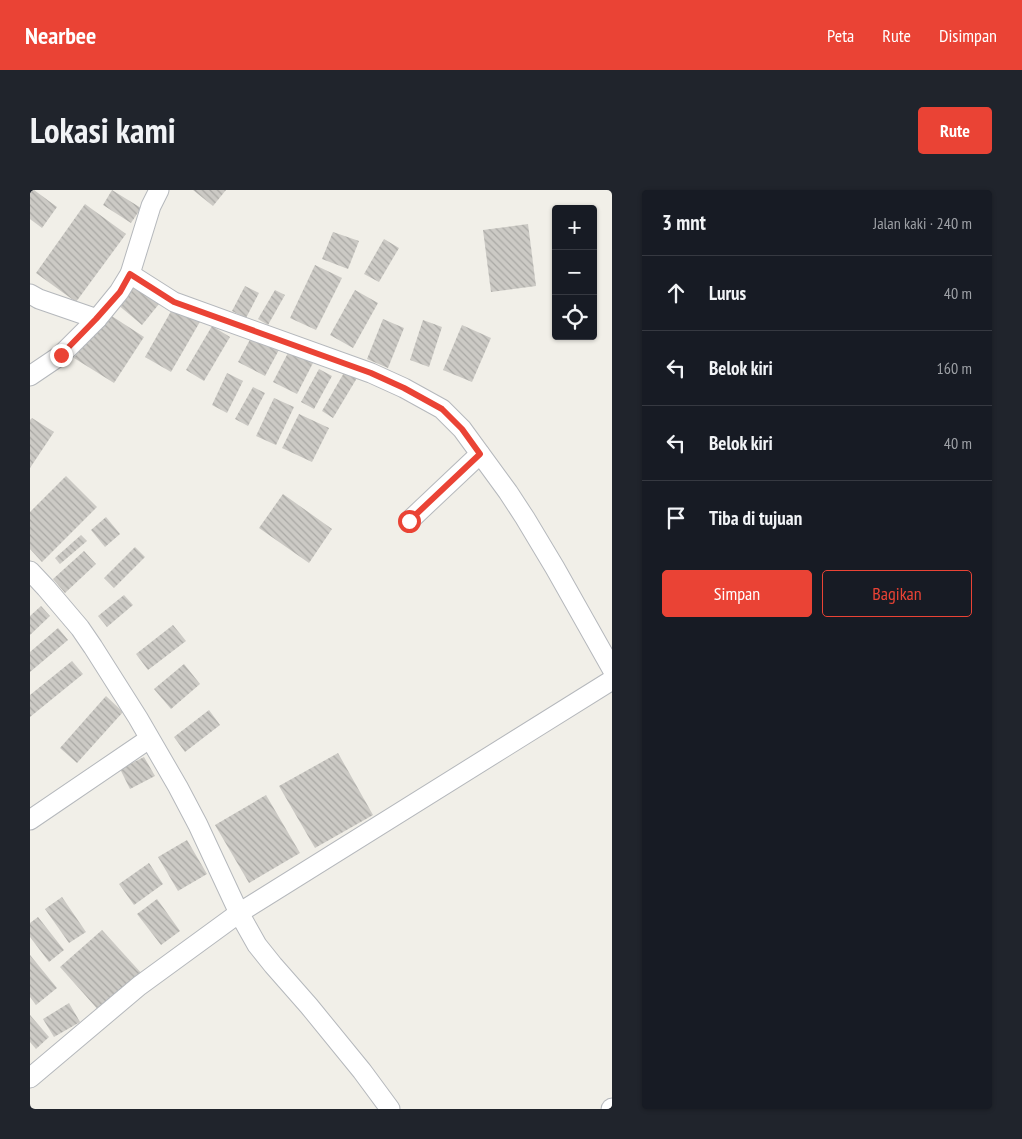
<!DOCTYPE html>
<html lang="id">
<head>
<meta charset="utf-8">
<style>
	body { margin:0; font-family:"PT Sans Narrow",sans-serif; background:#20242c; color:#f1f3f6 }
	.controls { position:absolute; right:15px; top:15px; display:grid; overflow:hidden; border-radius:5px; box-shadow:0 1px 4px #0004 }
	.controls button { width:45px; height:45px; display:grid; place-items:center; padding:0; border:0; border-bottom:1px solid #363941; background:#171b24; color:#f1f3f6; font:25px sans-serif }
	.stop { position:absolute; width:15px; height:15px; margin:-11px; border:4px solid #ea4335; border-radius:50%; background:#fff }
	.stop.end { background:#ea4335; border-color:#fff; box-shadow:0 1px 5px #0008 }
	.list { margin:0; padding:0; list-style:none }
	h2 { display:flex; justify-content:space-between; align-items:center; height:65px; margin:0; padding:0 20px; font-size:21px }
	h2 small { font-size:16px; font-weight:400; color:#9ea1a6 }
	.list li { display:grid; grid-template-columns:32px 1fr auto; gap:15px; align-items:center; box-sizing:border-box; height:75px; padding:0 20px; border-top:1px solid #363941 }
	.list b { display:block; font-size:19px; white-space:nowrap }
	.list em { font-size:16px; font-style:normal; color:#9ea1a6 }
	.actions { display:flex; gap:10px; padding:15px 20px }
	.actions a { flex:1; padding:11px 0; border:1px solid #ea4335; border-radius:5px; text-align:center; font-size:18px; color:#ea4335 }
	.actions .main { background:#ea4335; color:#fff }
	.icon { flex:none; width:28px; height:28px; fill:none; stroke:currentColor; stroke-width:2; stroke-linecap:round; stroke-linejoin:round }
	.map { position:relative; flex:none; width:582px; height:919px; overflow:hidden; border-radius:5px }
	header { display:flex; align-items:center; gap:30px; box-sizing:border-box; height:70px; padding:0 25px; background:#ea4335; color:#fff }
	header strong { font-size:24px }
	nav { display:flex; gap:28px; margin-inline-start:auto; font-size:18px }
	.intro { display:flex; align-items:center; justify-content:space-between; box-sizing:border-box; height:120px; padding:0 30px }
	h1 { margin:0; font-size:35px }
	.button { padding:12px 22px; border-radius:5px; background:#ea4335; color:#fff; font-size:18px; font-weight:700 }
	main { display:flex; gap:30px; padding:0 30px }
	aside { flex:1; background:#171b24; border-radius:5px; box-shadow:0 1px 4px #0004 }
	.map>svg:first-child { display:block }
</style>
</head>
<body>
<header>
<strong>Nearbee</strong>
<nav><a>Peta</a><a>Rute</a><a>Disimpan</a></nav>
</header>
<div class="intro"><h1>Lokasi kami</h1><a class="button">Rute</a></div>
<main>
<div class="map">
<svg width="582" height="919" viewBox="0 0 582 919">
	<defs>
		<pattern id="building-back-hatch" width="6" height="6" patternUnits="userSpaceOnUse" patternTransform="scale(1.25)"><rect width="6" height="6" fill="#cccac5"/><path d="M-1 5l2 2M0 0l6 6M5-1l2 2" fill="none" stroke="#a9a8a4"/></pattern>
	</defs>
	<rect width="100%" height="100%" fill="#f1efe8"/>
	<!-- building -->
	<g fill="url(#building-back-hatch)">
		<path d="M1 0H4L27 17 12 38 0 29V2Z"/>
		<path d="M82 0 111 18 101 33 73 15Z"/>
		<path d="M163 0H196L183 16Z"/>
		<path d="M55 14 96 44 46 112 6 83Z"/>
		<path d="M498 34 506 96 461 102 453 40Z"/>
		<path d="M303 42 329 51 318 79 292 69Z"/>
		<path d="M354 49 369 58 349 92 334 84Z"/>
		<path d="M285 75 312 88 286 140 260 128Z"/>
		<path d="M103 93 129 114 112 135 87 114Z"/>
		<path d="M215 96 229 103 216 128 202 121Z"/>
		<path d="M245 100 255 105 238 135 228 129Z"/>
		<path d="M325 100 348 113 323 158 300 145Z"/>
		<path d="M144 116 171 130 141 182 115 167Z"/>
		<path d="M74 121 114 147 84 193 44 168Z"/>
		<path d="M353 129 374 138 358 178 337 169Z"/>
		<path d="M393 130 412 137 399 177 380 170Z"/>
		<path d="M432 135 461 148 442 192 413 180Z"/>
		<path d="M182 136 200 147 174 191 156 180Z"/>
		<path d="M224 142 251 156 235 186 208 172Z"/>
		<path d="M259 161 283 173 267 204 243 192Z"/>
		<path d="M289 179 302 186 284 219 271 212Z"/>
		<path d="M315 181 327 188 303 228 292 221Z"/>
		<path d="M197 183 213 191 197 223 182 215Z"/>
		<path d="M223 197 235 203 218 236 205 229Z"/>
		<path d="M244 208 264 217 246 255 226 246Z"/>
		<path d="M269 224 299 238 282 272 252 258Z"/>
		<path d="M2 228 24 242 0 278V230Z"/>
		<path d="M36 286 67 317 12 372 0 359V322Z"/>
		<path d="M253 304 302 339 279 373 229 338Z"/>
		<path d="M76 327 90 344 75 357 61 340Z"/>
		<path d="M51 345 57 351 30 374 25 368Z"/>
		<path d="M105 357 115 367 84 398 74 388Z"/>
		<path d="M54 361 66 374 35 403 23 389Z"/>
		<path d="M94 405 103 415 77 437 68 426Z"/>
		<path d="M11 416 20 426 0 445V426Z"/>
		<path d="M143 435 156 451 118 480 106 464Z"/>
		<path d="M28 438 38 450 0 482V462Z"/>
		<path d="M42 471 53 484 0 527V505Z"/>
		<path d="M154 474 170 494 141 519 124 499Z"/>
		<path d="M76 506 93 522 47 573 30 558Z"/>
		<path d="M179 520 190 535 155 562 144 547Z"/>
		<path d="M308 563 343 625 285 658 249 596Z"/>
		<path d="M114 567 125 586 100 599 90 579Z"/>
		<path d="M236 605 270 663 219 693 185 635Z"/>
		<path d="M157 650 177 684 148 701 128 667Z"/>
		<path d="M119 673 133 694 104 715 89 694Z"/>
		<path d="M32 707 56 742 39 753 15 719Z"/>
		<path d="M127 709 150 741 131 755 107 724Z"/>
		<path d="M8 727 34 760 19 772 0 747V733Z"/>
		<path d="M72 740 113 785 71 823 30 777Z"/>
		<path d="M0 765 27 798 6 815 0 807Z"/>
		<path d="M39 813 50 832 24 847 13 829Z"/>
		<path d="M0 825 19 847 6 859 0 852Z"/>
	</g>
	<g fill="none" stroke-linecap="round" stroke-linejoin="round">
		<defs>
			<g id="minor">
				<path d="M100 84 144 112 341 183 374 198 412 219 432 239 478 302 495 328 525 378 582 479"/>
				<path d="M0 104 9 109 67 129"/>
				<path d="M0 186 31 165 67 129 89 102 100 84 121 16 129 0"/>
				<path d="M379 331 450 264"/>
				<path d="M0 381 16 398 50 438 63 457 108 528 148 597 168 635 209 723 227 755 243 775 279 816 332 881 360 919"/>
				<path d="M0 630 119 549"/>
				<path d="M0 888 109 796 209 723 582 490"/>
				<path d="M581 919 582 918"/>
			</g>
		</defs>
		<!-- minor casing -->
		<use href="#minor" stroke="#b5b8bc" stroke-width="21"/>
		<!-- minor -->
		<use href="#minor" stroke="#fff" stroke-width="19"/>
	</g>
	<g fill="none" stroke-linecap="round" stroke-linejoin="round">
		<!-- route -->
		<path stroke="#ea4335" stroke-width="6" d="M31 165 66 129 90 102 100 84 144 112 341 183 374 198 412 219 432 239 450 264 379 331"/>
	</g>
</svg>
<div class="controls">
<button>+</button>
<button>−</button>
<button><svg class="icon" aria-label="locate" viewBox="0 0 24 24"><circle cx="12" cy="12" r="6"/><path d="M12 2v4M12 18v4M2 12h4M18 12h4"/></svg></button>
</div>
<div class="stop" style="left:379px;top:331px"></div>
<div class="stop end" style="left:31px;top:165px"></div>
</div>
<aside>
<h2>3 mnt<small>Jalan kaki · 240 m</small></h2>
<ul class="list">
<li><svg class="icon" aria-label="ahead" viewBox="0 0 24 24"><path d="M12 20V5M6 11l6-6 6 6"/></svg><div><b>Lurus</b></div><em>40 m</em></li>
<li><svg class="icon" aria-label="left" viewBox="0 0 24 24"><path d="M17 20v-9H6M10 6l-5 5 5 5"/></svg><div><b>Belok kiri</b></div><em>160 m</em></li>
<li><svg class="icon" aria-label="left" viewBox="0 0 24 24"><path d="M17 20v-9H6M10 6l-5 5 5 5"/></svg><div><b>Belok kiri</b></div><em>40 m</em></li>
<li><svg class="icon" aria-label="arrive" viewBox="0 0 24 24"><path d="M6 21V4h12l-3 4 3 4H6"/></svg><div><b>Tiba di tujuan</b></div></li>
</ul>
<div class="actions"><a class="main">Simpan</a><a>Bagikan</a></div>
</aside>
</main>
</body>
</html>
